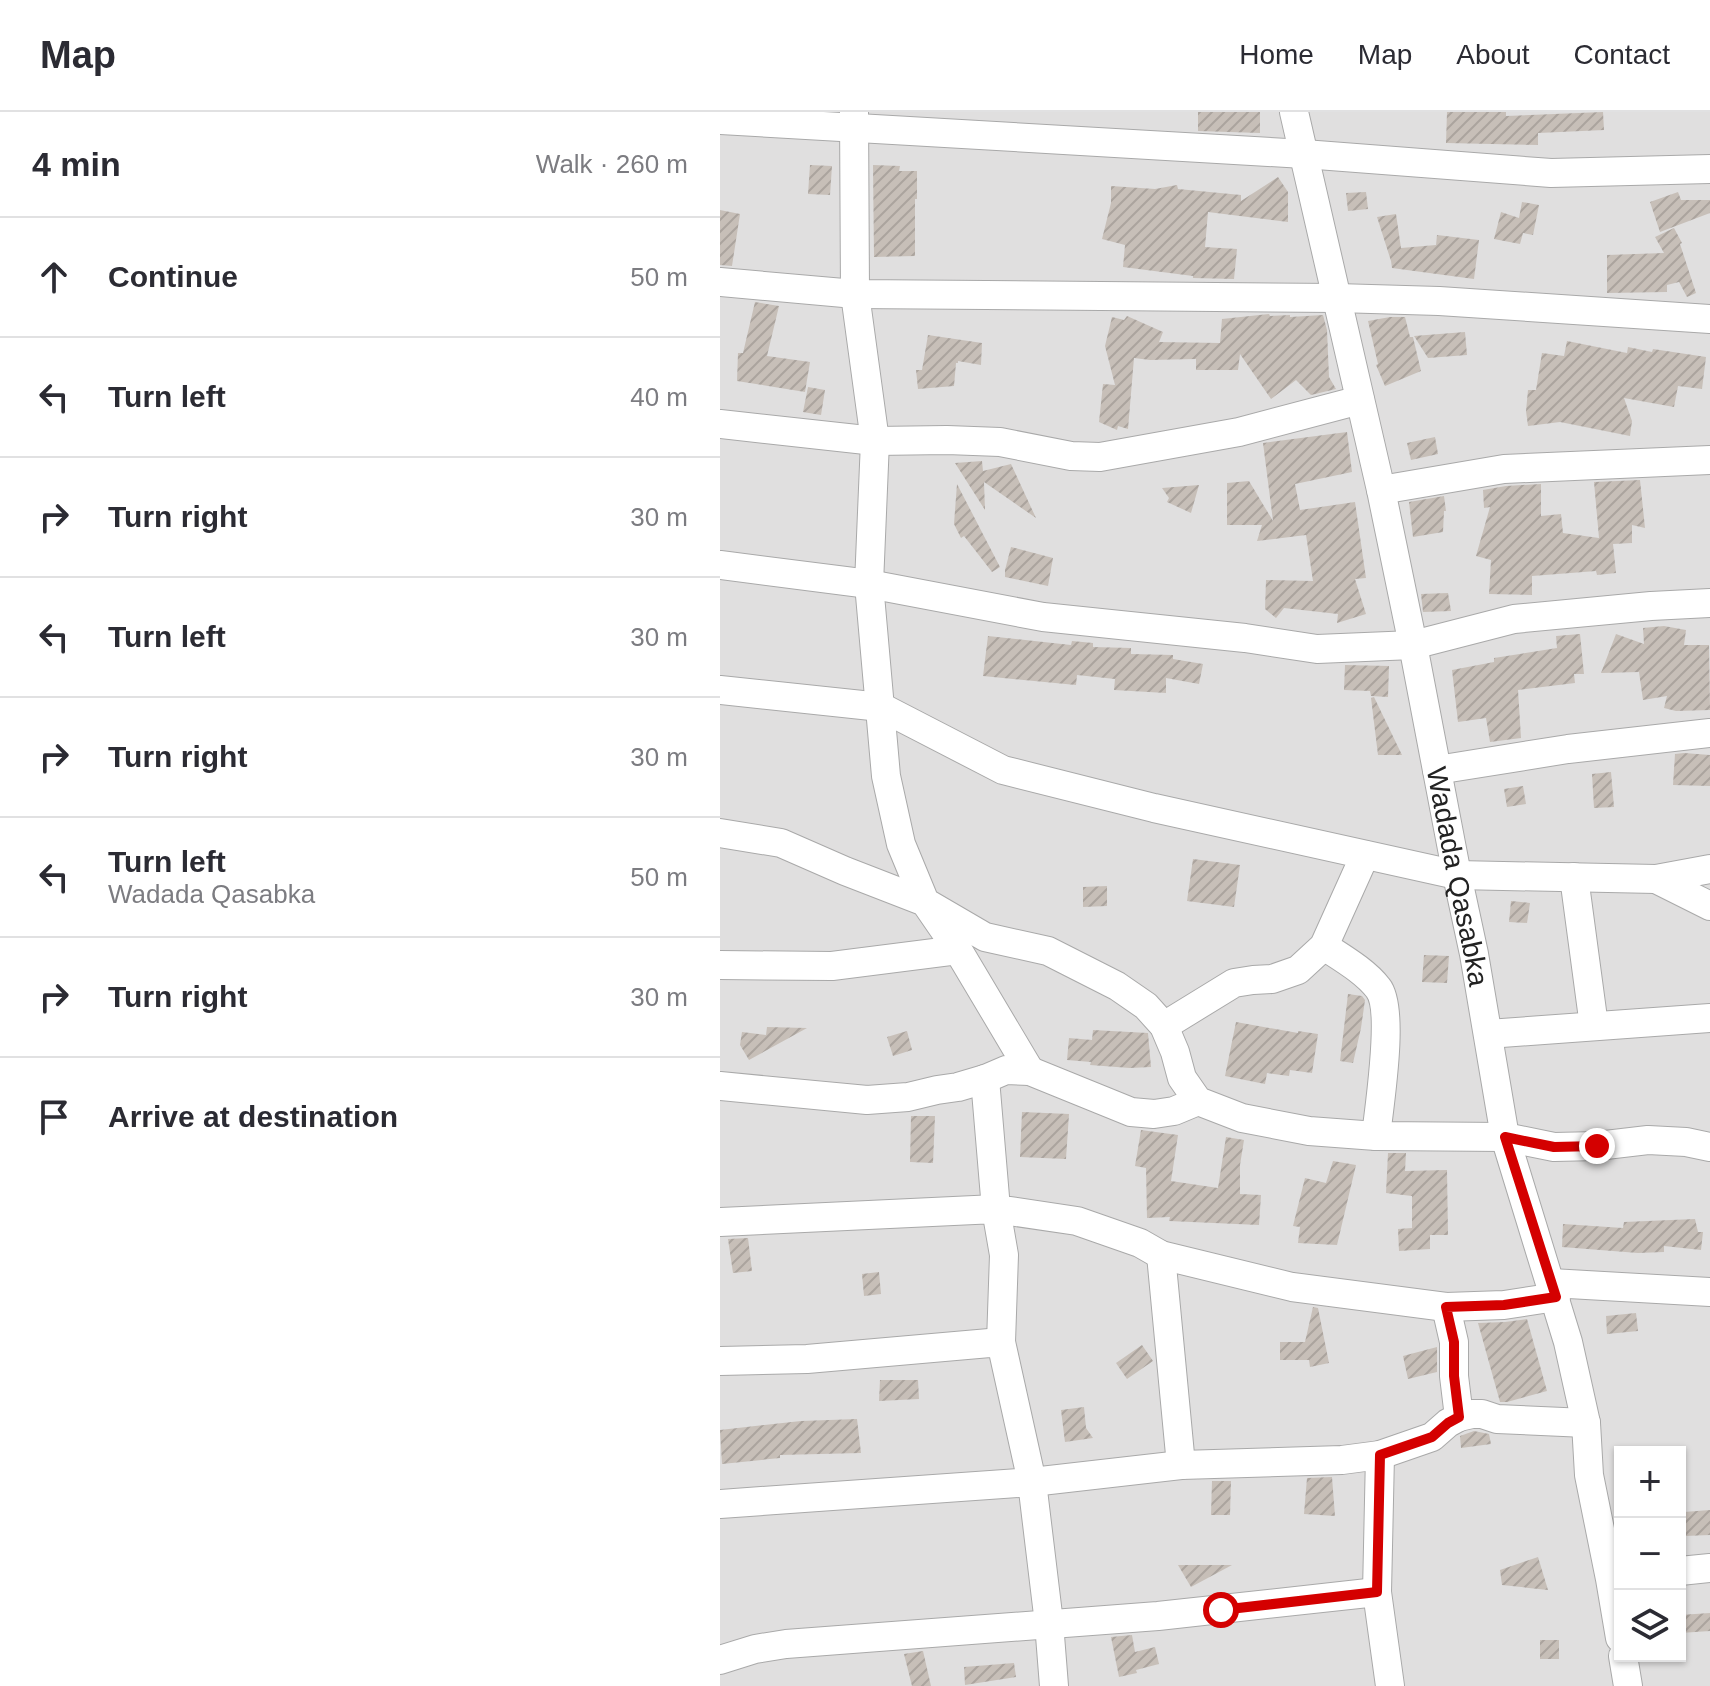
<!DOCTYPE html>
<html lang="en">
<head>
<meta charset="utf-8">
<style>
	body { margin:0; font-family:Helvetica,sans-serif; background:#f7f7f7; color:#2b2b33 }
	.controls { position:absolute; right:24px; bottom:24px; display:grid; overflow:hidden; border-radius:0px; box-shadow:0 2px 6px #0004 }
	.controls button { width:72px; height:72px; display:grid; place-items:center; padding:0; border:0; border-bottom:2px solid #e1e1e2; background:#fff; color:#2b2b33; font:40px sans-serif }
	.stop { position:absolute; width:24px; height:24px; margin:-18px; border:6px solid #d40000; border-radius:50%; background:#fff }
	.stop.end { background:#d40000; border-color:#fff; box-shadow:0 2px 8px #0008 }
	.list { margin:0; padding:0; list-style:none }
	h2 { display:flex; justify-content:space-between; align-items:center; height:104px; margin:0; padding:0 32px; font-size:34px }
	h2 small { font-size:26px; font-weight:400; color:#7c7c81 }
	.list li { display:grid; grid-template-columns:52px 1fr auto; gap:24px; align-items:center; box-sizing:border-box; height:120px; padding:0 32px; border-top:2px solid #e1e1e2 }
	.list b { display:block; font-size:30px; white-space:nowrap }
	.list p { margin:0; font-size:26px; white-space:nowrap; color:#7c7c81 }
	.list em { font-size:26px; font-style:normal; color:#7c7c81 }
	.icon { flex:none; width:44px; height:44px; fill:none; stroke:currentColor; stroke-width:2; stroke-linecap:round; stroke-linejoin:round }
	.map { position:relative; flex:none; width:990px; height:1574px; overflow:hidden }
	header { display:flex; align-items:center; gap:48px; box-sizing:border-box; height:112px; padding:0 40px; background:#fff; border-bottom:2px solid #e1e1e2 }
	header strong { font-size:38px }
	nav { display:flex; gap:44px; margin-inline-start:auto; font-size:28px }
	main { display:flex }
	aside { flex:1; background:#fff }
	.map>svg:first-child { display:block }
</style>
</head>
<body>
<header>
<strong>Map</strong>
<nav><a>Home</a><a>Map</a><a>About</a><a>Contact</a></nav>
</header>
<main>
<aside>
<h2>4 min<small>Walk · 260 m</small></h2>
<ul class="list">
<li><svg class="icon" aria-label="ahead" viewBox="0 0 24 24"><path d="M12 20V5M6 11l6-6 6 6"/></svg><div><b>Continue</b></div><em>50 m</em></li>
<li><svg class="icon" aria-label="left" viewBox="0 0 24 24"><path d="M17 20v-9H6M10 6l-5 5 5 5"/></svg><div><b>Turn left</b></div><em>40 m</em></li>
<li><svg class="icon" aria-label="right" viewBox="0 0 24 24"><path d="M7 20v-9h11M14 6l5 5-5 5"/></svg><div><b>Turn right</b></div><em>30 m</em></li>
<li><svg class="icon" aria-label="left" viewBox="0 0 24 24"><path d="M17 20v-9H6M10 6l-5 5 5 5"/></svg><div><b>Turn left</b></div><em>30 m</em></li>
<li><svg class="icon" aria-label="right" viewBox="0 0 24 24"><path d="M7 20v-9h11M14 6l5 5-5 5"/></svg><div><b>Turn right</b></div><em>30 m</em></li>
<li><svg class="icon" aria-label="left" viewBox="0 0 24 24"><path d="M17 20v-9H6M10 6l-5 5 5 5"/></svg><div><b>Turn left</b><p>Wadada Qasabka</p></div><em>50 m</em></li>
<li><svg class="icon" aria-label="right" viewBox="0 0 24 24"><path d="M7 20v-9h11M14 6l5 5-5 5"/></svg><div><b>Turn right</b></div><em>30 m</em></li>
<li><svg class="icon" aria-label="arrive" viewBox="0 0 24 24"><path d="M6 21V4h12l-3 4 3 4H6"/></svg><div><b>Arrive at destination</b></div></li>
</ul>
</aside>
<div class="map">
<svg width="990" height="1574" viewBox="0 0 990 1574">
	<defs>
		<pattern id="building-hatch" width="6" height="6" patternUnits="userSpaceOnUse" patternTransform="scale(2)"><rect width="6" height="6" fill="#c7bfb8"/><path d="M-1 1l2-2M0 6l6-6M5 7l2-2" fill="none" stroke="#aba49e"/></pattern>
	</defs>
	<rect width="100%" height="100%" fill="#f2efe9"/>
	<!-- residential -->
	<path fill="#e0dfdf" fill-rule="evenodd" d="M0 0H990V1574H0ZM900 1340H960V1544H900Z"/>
	<!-- building -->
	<g fill="url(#building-hatch)">
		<path d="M478 0H540V21L478 19Z"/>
		<path d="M727 0H786V4L883 0 884 18 818 21V33L726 31Z"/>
		<path d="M90 53 112 54 110 83 88 82Z"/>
		<path d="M153 53 180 54 179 59H197V87H195V144L154 145Z"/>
		<path d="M558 65 568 80V110L488 100 485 135 517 137 514 167 473 166V164L403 155 405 133 382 127 391 91V74L435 77 457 73 458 77 521 83V89Z"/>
		<path d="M646 80 648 97 628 99 626 81Z"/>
		<path d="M958 80 961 88H990V101L940 120 930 90Z"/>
		<path d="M802 90 819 93 813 123 803 121 800 132 774 127 781 100 799 106Z"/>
		<path d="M0 98 20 102 12 154 0 153Z"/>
		<path d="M676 102 681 136 716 133 717 123 759 128 754 167 672 156 671 149 657 105Z"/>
		<path d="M954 116 962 131 960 132 976 181 967 185 959 170 947 173V180L887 181V143L944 141 935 125Z"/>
		<path d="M35 190 59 194 47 244 90 250 85 280 17 269 18 241H23Z"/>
		<path d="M549 202 550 204 570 203V205L603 203 607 218 609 265 616 277 591 283 576 268 551 287 520 242 518 258H476V247L430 248 414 246 408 317 398 314 397 318 379 310 383 272 395 273 385 234 392 205 404 208 407 204 443 220 439 230 500 231 502 207Z"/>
		<path d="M670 205H685L690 225H693L701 259 665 274 656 253 658 252 648 209Z"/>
		<path d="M745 220 747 243 708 246 694 224Z"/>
		<path d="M208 223 262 231 261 253 238 249V251H236L234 274 198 277 196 258H202Z"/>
		<path d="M847 229 907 241 908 235 932 240 933 237 986 245 982 277 958 274 954 295 904 286 912 309 910 324 840 310 808 314 806 299 808 278H816L822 241 844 244Z"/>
		<path d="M88 275 105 278 101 303 83 300Z"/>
		<path d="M627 320 632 360 575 372 580 398 635 390 646 466 635 467 646 502 617 511 618 502 564 496 556 506 545 497 546 468 593 469 586 423 537 429 542 413H507V371L529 369 553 409 543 331Z"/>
		<path d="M715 325 718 342 691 348 687 331Z"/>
		<path d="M262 349 263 359 291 352 316 406 264 370 265 398 235 351Z"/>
		<path d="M920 368 925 416 912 413V431L893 432 896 461 877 463 876 459 812 464V483L769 482 771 448 756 444 770 395 764 396 763 378 786 374 821 372V404L841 402 843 421 879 426 874 370Z"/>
		<path d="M237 372 280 455 272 460 244 424 241 426 234 412Z"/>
		<path d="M479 373 471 401 447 390 449 386 442 376Z"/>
		<path d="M724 384 726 399H724L723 420 693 425 689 390Z"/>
		<path d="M291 435 333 446 328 474 285 465V458Z"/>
		<path d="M728 481 731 499 703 500 701 482Z"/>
		<path d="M944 514 966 518 964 533H989L990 598 956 599 944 596 947 584 923 588 919 560 881 561 896 522 924 532 923 516Z"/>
		<path d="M860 522 864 562H854L855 571 798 578 801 626 770 630 766 606 738 610 732 558 774 550V546L837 536 836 524Z"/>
		<path d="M268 524 351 533 352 529 373 531V535L411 536V542L453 543V547L483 552 479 572 446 566V581L394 578 395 567 357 563 356 573 263 564Z"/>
		<path d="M625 553 669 554 668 585 651 584 650 579 624 578Z"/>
		<path d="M654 585 682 643H658L651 586Z"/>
		<path d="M964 641 990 643V674L953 673 955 642Z"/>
		<path d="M891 660 894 695 874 696 872 662Z"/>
		<path d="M803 674 806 692 787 695 784 677Z"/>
		<path d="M473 747 520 753 514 795 467 789Z"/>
		<path d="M387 774V794L363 795V775Z"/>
		<path d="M791 789 810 791 807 811 789 810Z"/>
		<path d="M704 843 729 844 727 871 702 870Z"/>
		<path d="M628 882 642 884 645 888 641 916 633 951 620 949Z"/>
		<path d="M516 910 578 921V919L598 922 592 961 570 958 569 964 547 961 545 972 505 964Z"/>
		<path d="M47 915 87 916 29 948 20 933 22 920 46 923Z"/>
		<path d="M373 918 428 921 431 955 410 956 370 953 371 950 347 948 349 926 372 928Z"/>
		<path d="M187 919 192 938 173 944 167 925Z"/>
		<path d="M302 1000 349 1002 346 1047 300 1045Z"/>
		<path d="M191 1004H215L213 1051 190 1050Z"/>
		<path d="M421 1018 458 1023 451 1069 498 1076 506 1025 524 1028 520 1053V1082L541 1083 539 1113 449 1109 450 1105 427 1106 426 1056 415 1054Z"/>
		<path d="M668 1041H686L685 1059 727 1058 728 1123H710V1137L679 1139 678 1117 692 1116V1084L666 1081Z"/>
		<path d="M613 1049 636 1053 617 1133 578 1131 580 1115 573 1114 585 1066 606 1071Z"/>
		<path d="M975 1107 978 1120H983L981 1138 944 1134V1140L918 1141 842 1135 843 1112 903 1116 904 1110Z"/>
		<path d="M28 1126 32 1159 13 1161 8 1127Z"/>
		<path d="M159 1160 161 1182 144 1184 142 1162Z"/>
		<path d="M593 1195 598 1196 609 1251 590 1255 589 1248H560V1230H585Z"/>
		<path d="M916 1201 918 1219 887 1222 886 1204Z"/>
		<path d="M807 1207 827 1279 787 1290H780L758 1211 785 1210Z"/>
		<path d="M422 1233 433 1249 407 1267 396 1251Z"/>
		<path d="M717 1235V1260L688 1267 683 1244Z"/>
		<path d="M160 1268H198L199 1287 159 1289Z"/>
		<path d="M364 1295 366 1316 373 1326 345 1330 341 1298Z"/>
		<path d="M137 1307 141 1341 60 1343V1346L2 1352 0 1318 81 1309Z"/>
		<path d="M754 1319 769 1322 771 1332 741 1336 740 1324Z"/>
		<path d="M612 1365 615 1404 584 1402 587 1366Z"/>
		<path d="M492 1369H511L510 1403H491Z"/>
		<path d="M990 1398V1423L965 1424 964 1400Z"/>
		<path d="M818 1445 828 1478 782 1473 780 1458Z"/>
		<path d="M458 1453H512L471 1475Z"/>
		<path d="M990 1501V1519L960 1521V1503Z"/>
		<path d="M412 1523 415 1540 435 1535 439 1552 416 1558 417 1561 399 1565 391 1525Z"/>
		<rect x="820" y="1528" width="19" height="19"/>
		<path d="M203 1539 211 1574H192L184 1542Z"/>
		<path d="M294 1551 296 1565 245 1573 244 1555Z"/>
	</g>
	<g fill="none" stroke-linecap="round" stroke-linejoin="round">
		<defs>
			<g id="minor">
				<path d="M134 0 135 182 155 329 149 472 166 664 181 732 205 790 265 825 328 839 397 874 426 894 444 914 455 940 462 966 478 989 522 1006 589 1019 656 1024 785 1025 834 1035 877 1034 928 1028 966 1030 990 1035"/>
				<path id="s1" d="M574 0 661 378 693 533 737 763 754 842 785 1025 848 1230 866 1311 869 1363 890 1467 900 1526"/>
				<path d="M0 8 584 42 831 61 990 57"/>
				<path d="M0 170 135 182 617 186 719 189 990 207"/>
				<path d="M0 312 155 329 227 328 280 330 351 344 380 345 519 320 640 288"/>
				<path d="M661 378 784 357 990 348"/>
				<path d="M0 453 149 472 323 505 525 526 597 537 693 533 794 507 931 494 990 491"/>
				<path d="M0 578 161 595 283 658 434 696 737 763 936 767 990 757"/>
				<path d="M717 658 848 637 990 621"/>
				<path d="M0 721 61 731 125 759 205 790 238 838 310 959"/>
				<path d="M854 765 874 914"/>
				<path d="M936 767 990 794"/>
				<path d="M604 834C622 846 645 859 658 876 675 897 659 995 656 1024"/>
				<path d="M0 853 112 854 238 838"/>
				<path d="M444 914 514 871 533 868 552 867 578 858 604 834 645 743"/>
				<path d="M768 922 990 906"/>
				<path d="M265 967 276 1097 357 1109 420 1131 441 1143 572 1175 726 1195 784 1193 836 1185"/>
				<path d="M0 974 147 988 188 985 217 978 238 975 265 967 286 958 310 959 411 1000 434 1002 454 999 478 989"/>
				<path d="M0 1110 276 1097 284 1143 281 1230"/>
				<path d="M441 1143 461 1353"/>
				<path d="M831 1171 990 1180"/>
				<path d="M726 1195 734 1230V1264L739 1305"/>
				<path d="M0 1249 87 1247 281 1230 312 1370 329 1511 334 1574"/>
				<path d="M660 1343 657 1480 670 1574"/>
				<path d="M0 1392 312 1370 461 1353 622 1348 660 1343 712 1325 728 1311 739 1305 752 1302H762L777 1307 866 1311"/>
				<path d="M960 1459 990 1456"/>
				<path d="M903 1544 908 1574"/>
				<path d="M0 1548 35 1537 66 1532 438 1504 657 1480"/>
			</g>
		</defs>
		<!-- minor casing -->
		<use href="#minor" stroke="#a9a9a9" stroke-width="30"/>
		<!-- minor -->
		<use href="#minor" stroke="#fff" stroke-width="28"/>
	</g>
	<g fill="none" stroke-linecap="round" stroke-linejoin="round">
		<!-- route -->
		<path stroke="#d40000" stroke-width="10" d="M501 1498 657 1480 660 1343 712 1325 728 1311 739 1305 734 1264V1230L726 1195 784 1193 836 1185 785 1025 834 1035 877 1034"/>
	</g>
	<g text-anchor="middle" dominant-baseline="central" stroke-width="6" stroke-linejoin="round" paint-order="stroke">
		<!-- street labels -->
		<g font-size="28" fill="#222" stroke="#fff">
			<text stroke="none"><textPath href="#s1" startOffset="782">Wadada Qasabka</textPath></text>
		</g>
	</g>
</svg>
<div class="controls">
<button>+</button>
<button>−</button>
<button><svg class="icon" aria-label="layers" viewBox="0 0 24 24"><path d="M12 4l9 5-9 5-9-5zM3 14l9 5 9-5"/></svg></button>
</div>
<div class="stop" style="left:501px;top:1498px"></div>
<div class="stop end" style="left:877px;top:1034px"></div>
</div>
</main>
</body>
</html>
